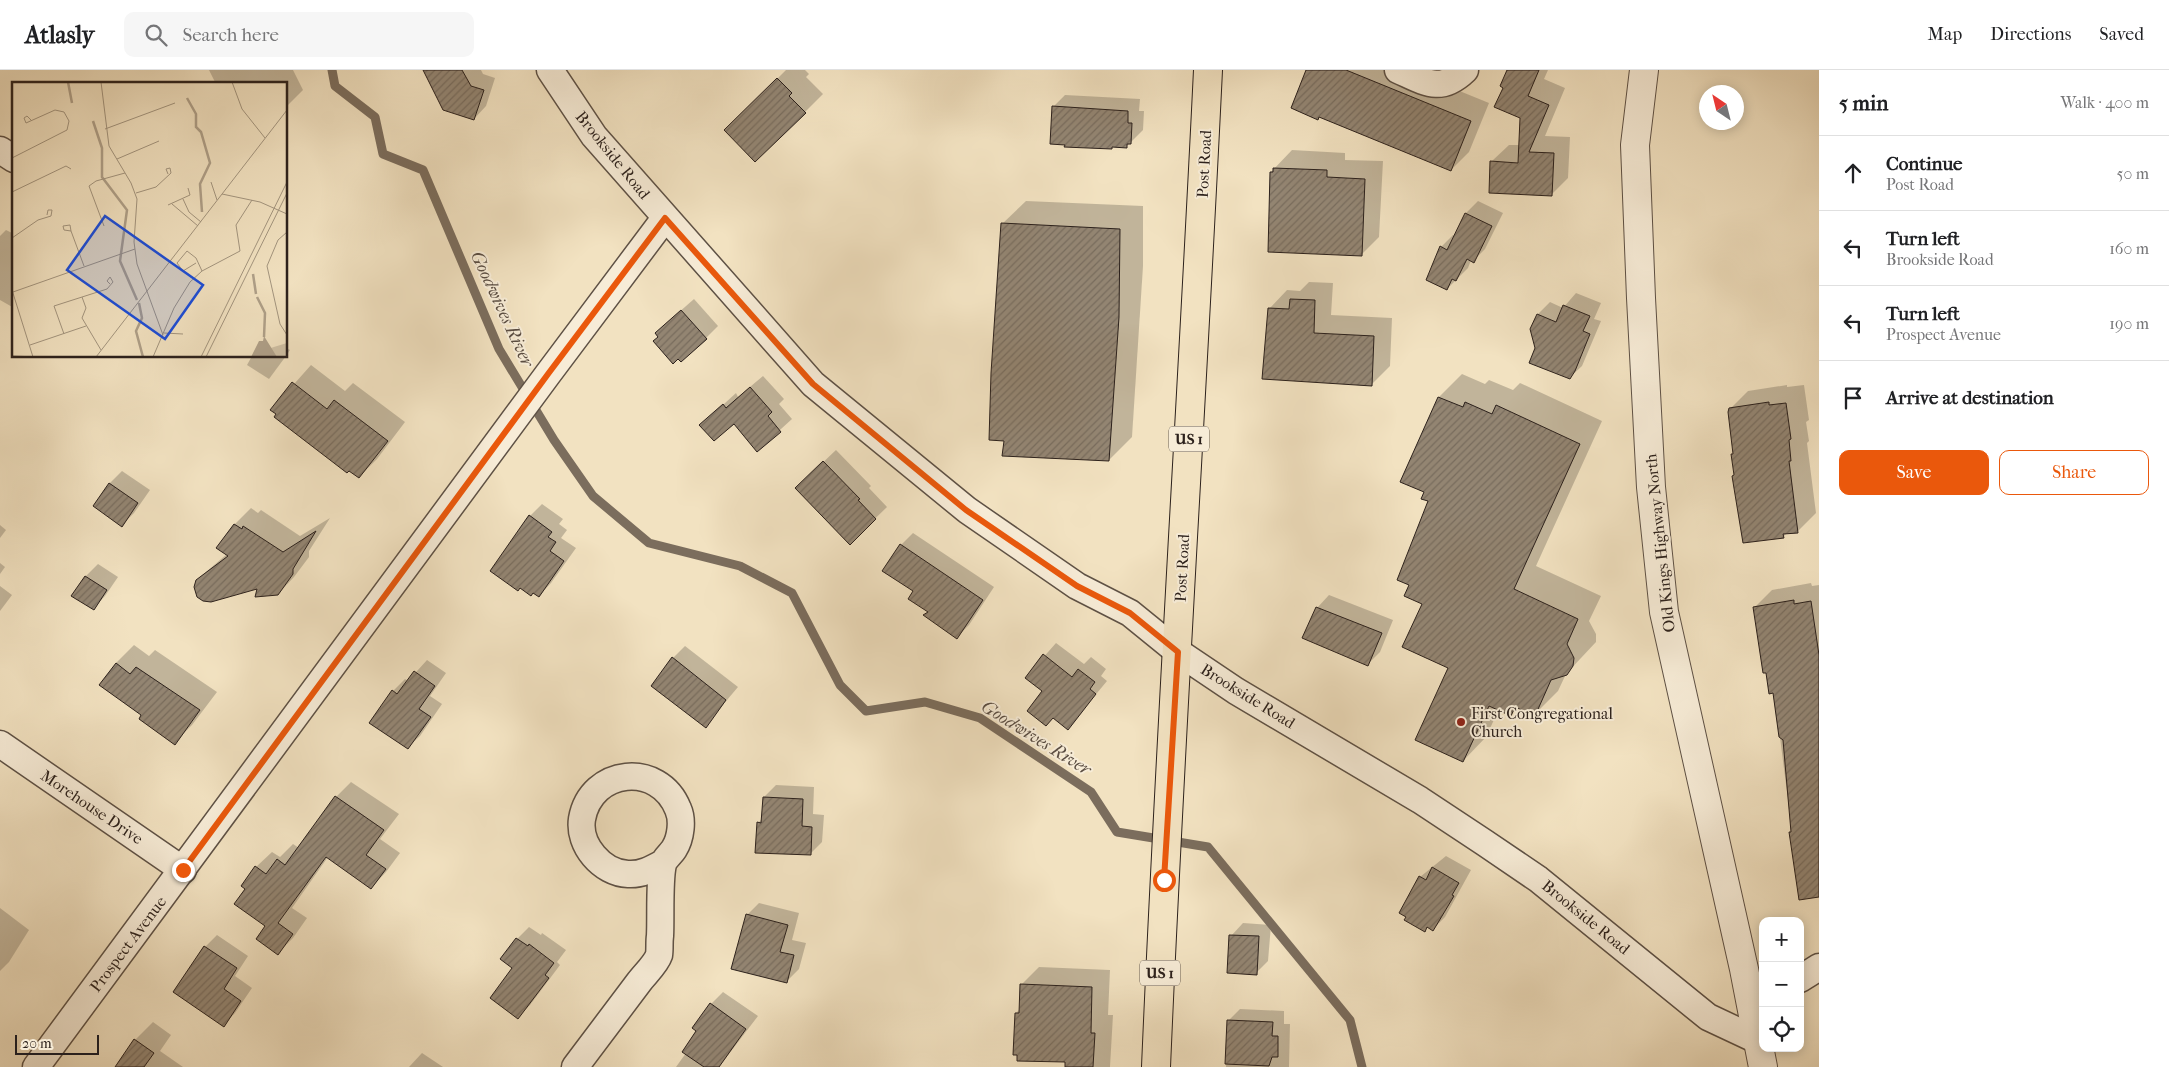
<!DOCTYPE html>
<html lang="en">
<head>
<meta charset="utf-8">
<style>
	body { margin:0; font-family:"IM FELL French Canon",serif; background:#f6f6f6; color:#202124 }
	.controls { position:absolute; right:15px; bottom:15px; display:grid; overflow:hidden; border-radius:10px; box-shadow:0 2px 12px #0003 }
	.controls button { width:45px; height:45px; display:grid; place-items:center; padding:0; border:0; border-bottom:1px solid #e0e0e0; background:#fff; color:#202124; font:25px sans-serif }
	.compass { position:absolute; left:1699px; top:15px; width:45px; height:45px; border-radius:50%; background:#fff; box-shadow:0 2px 12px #0003; rotate:325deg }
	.scale { position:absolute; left:15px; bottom:12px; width:84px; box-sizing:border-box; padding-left:5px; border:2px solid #2c211c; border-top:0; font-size:14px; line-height:18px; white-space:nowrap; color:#2c211c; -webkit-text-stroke:4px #f7ecd7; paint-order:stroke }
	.stop { position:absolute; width:15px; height:15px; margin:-11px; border:4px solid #ea580c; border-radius:50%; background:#fff }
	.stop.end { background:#ea580c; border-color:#fff; box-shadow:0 1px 5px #0008 }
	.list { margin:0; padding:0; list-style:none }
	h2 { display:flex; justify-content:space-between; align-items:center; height:65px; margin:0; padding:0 20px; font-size:21px }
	h2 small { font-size:16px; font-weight:400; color:#757577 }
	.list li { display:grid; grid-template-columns:32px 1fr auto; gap:15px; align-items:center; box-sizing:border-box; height:75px; padding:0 20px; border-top:1px solid #e0e0e0 }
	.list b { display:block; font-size:19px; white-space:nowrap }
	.list p { margin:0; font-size:16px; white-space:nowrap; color:#757577 }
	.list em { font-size:16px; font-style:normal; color:#757577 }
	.actions { display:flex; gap:10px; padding:15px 20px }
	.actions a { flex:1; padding:11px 0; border:1px solid #ea580c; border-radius:10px; text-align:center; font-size:18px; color:#ea580c }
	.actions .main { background:#ea580c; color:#fff }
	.icon { flex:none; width:28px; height:28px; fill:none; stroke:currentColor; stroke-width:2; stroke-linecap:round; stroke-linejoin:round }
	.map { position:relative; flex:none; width:1819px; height:997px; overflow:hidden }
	header { display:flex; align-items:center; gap:30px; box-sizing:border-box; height:70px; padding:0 25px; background:#fff; border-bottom:1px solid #e0e0e0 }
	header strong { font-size:24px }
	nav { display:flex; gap:28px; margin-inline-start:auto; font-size:18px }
	.search { width:350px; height:45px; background:#f6f6f6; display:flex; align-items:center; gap:12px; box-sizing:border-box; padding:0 18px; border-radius:10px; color:#757577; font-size:19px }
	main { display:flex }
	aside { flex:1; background:#fff }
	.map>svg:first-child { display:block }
</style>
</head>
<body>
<header>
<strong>Atlasly</strong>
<div class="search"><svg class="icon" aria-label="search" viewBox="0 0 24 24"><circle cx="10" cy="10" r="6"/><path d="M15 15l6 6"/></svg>Search here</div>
<nav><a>Map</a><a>Directions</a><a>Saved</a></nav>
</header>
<main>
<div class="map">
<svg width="1819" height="997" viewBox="0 0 1819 997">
	<defs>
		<pattern id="building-hatch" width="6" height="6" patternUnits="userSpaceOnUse" patternTransform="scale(1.25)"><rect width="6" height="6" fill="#938572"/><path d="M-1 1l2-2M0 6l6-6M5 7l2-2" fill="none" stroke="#786c5d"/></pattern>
	</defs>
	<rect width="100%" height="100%" fill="#f2e2c1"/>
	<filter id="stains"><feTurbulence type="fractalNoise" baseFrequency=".004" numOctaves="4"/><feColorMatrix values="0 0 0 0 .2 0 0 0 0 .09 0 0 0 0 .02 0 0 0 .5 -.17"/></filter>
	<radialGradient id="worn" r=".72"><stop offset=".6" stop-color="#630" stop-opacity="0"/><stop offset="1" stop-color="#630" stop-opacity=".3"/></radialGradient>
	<!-- shadow -->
	<g fill="#0003">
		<path d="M209 0H293L303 20 286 37V14H216Z"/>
		<path d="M424 0H481L483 4 495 8 486 36 474 49Z"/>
		<path d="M786 0H805L809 4 806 7 823 24 805 42 726 60Z"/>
		<path d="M1308 0H1408L1489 33 1469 82 1451 100 1320 46 1318 49Z"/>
		<path d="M1508 0H1548L1544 9 1565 18 1545 66 1570 67 1568 108 1551 125 1492 91 1509 75H1520L1521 48 1505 17Z"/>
		<path d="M1065 25 1140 29 1139 41H1144L1143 60 1126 77 1113 76 1111 78 1053 37Z"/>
		<path d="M1292 80 1345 83V90L1383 91 1379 167 1361 185 1271 102Z"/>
		<path d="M1026 131 1143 136V196L1132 367 1109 390 1005 370 1002 154Z"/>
		<path d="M1478 131 1503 143 1485 179 1473 191 1471 190 1468 198 1447 219 1441 177 1453 165 1455 166 1466 143Z"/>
		<path d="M6 160 14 164V238L0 230V166Z"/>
		<path d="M1309 212 1333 213 1331 245 1392 248 1390 296 1372 314 1269 239 1287 220 1300 221Z"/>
		<path d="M1576 223 1601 233 1594 249 1601 251 1582 296 1569 308 1538 244 1550 232 1563 238Z"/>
		<path d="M694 229 718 256 706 268 660 266 669 251Z"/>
		<path d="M286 278 290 280 286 286Z"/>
		<path d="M252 286H286L269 309 247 295Z"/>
		<path d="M311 295 345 321 353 313 405 352 377 389 359 407 271 340Z"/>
		<path d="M1462 304 1485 314 1489 310 1513 320 1520 313 1602 351 1536 496 1601 526 1589 551 1596 564V572L1566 604 1558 621 1535 644 1518 637 1511 645 1499 639 1486 667 1463 691 1450 597 1423 534 1411 514 1430 431 1426 421 1402 411 1439 327Z"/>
		<path d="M763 306 784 329 779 334 792 349 758 380 734 353 701 355 736 323 738 327Z"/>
		<path d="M1787 315V317L1804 315 1809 350 1806 352 1809 371 1807 373 1816 443 1798 461 1787 463 1783 467 1735 404 1730 339 1748 321Z"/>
		<path d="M836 380 871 416 869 418 887 437 850 473 796 418Z"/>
		<path d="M122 401 150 420 134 443 122 455 94 436 110 413Z"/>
		<path d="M542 434 563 449 559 454 567 460 561 468 576 478 551 513 539 526 530 446Z"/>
		<path d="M251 438 258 443 261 440 300 466 330 448 309 481V487L294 507 278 524 260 517 200 507 227 484 218 478 235 454Z"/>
		<path d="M0 455 6 460 0 468Z"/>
		<path d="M913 463 994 517 969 555 957 567 929 542 915 521 901 475Z"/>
		<path d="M0 493 5 497 0 504Z"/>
		<path d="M98 494 118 507 105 526 93 539 86 506Z"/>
		<path d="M1811 513 1812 516 1819 515V826L1792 761 1774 621 1754 538 1772 520Z"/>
		<path d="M0 516 12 525 0 541Z"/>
		<path d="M1329 525 1393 550 1380 582 1368 594 1317 538Z"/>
		<path d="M1056 573 1084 594 1091 587 1106 599 1101 606 1107 611 1068 658 1053 647 1044 621 1026 607Z"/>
		<path d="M134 575 149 586 155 580 217 622 192 655 174 673 143 645 101 614 116 593Z"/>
		<path d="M685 576 738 617 705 656 673 588Z"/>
		<path d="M427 590 446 603 430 626 442 634 420 666 407 678 371 653 393 621 405 609 408 611Z"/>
		<path d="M351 712 399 744 380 769 400 783 386 802 371 818 328 787 292 838 307 848 293 868 278 883 267 855 247 818 243 816 256 797 272 782 280 787 293 774 299 778 336 727Z"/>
		<path d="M776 715 814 717 813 744 824 745 822 772 810 784 758 753 763 748 764 727Z"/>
		<path d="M1446 786 1471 800 1445 847 1433 859 1428 857 1425 860 1420 807Z"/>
		<path d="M759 833 799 843 792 870 806 873 799 899 786 912 747 845Z"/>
		<path d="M0 838 29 860 9 892 0 901Z"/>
		<path d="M1243 853 1271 855 1268 891 1256 903 1231 866Z"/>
		<path d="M529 857 541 865 542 863 566 880 557 892 560 895 530 935 518 947 514 898 517 869Z"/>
		<path d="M217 865 248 886 235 906 252 918 235 943 223 955 175 922 205 877Z"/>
		<path d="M1039 897 1110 900 1108 945H1113L1110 997H1066V991L1016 943 1020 939 1021 915Z"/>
		<path d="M723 922 758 946 719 997H676L686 983 698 961 694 958 711 934Z"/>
		<path d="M1240 939 1284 941V954H1290L1289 997H1226L1228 951Z"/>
		<path d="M153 952 171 965 160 981 183 997H116L135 970Z"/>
		<path d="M422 983 443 997H409Z"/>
	</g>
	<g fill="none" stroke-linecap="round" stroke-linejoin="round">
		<!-- stream -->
		<path stroke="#7b6d5d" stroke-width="9" d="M332 0 335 16 375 47 383 84 423 100 499 279 554 370 593 426 649 473 740 496 792 523 840 615 866 641 925 632 980 648 1091 722 1117 762 1208 777 1350 950 1362 997"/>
	</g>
	<!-- building -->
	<g fill="url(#building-hatch)" stroke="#2c211c">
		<path d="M423 0H462L471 16 484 20 474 50 443 40Z"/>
		<path d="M1306 0H1346L1471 51 1451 101 1319 47 1318 50 1291 38Z"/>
		<path d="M1507 0H1539L1528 26 1549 35 1529 82 1554 83 1552 126 1489 123 1490 91 1518 93 1520 48 1494 37 1503 18 1500 16Z"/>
		<path d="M777 8 792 23 789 26 806 43 755 92 724 60Z"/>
		<path d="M1052 36 1128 41V53H1132L1131 74H1127V78L1112 77V79L1064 77 1065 75 1050 74Z"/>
		<path d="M1273 98 1327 100V107L1365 109 1362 186 1268 182 1270 102H1273Z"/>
		<path d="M1465 143 1492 156 1474 193 1467 189 1456 211 1452 209 1447 220 1426 210 1440 176 1447 180Z"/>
		<path d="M1001 153 1120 159 1119 247 1109 391 1002 386 1004 371 989 370 991 303Z"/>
		<path d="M1290 229 1315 230 1314 263 1374 266 1372 316 1262 309 1268 238 1289 239Z"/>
		<path d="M1563 235 1590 246 1583 261 1590 264 1575 301 1570 309 1529 293 1535 278 1530 259 1537 244 1556 252Z"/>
		<path d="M681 240 707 269 681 292 678 289 673 294 653 271 658 267 655 263Z"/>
		<path d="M292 312 327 339 334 330 388 371 359 408 349 401 347 403 274 347 276 344 270 340Z"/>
		<path d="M750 317 772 342 768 346 781 362 757 382 734 354 714 371 699 355 723 334 726 338Z"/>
		<path d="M1438 327 1463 337 1465 332 1492 344 1496 335 1580 374 1514 519 1578 549 1567 574 1574 588 1573 596 1567 605 1551 610 1535 646 1515 637 1511 646 1489 636 1463 692 1415 670 1448 598 1402 577 1422 534 1404 526 1409 515 1397 510 1428 431 1421 429 1424 422 1400 412Z"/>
		<path d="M1769 332V335L1786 333 1791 369 1789 370 1791 391H1789L1798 463 1783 464 1784 468 1743 473 1732 406 1734 405 1731 384H1733L1728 342 1729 338Z"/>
		<path d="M823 391 860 429 858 430 876 449 850 475 795 418Z"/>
		<path d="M109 413 138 433 122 457 93 436Z"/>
		<path d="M529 445 552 462 548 467 556 472 550 481 564 491 539 527 533 523 531 526 520 518 518 521 490 501Z"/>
		<path d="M234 454 242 459 243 456 283 482 316 461 293 499V504L278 525 255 527 257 519 211 532 203 531 197 527 194 517 196 510 228 486 216 478Z"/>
		<path d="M900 474 983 530 957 569 923 545 928 542 908 529 913 521 882 501Z"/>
		<path d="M85 506 107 520 94 540 71 526Z"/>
		<path d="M1794 530V534L1811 531 1819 585V827L1799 830 1789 762H1791L1783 670 1779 667 1773 623 1769 624 1766 603H1763L1753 537Z"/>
		<path d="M1316 537 1382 563 1368 596 1302 568Z"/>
		<path d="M1043 584 1072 607 1078 599 1095 612 1090 619 1096 624 1068 660 1053 648 1046 656 1027 641 1042 621 1025 608Z"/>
		<path d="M672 587 726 630 706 658 651 616Z"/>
		<path d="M116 593 130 604 136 597 200 640 175 675 139 649 141 645 99 615Z"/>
		<path d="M414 601 435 616 419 639 431 647 408 679 369 653 392 620 397 624Z"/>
		<path d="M335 726 384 760 366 785 386 799 371 819 326 787 278 853 293 864 278 885 256 869 265 856 234 834 245 819 241 816 255 796 266 804 277 789 285 795Z"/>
		<path d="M763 727 803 729 802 756 812 757 811 785 755 783 757 752 761 753Z"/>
		<path d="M1432 797 1459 813 1452 825 1454 826 1433 861 1427 857 1425 862 1404 850 1406 847 1399 843 1419 806 1426 810Z"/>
		<path d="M746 844 788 855 780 882 794 885 787 913 731 899Z"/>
		<path d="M1229 865 1259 866 1257 905 1227 903Z"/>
		<path d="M516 868 528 876 529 874 554 893 545 905 549 908 518 949 490 928 512 898 500 889Z"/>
		<path d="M204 876 237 898 224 919 241 931 224 957 173 922Z"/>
		<path d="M1020 914 1092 917 1091 963H1095L1093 997H1065V992L1017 991V985H1013L1015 943H1019Z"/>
		<path d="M710 933 746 959 719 997H704L682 982 696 961 692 958Z"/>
		<path d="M1227 950 1273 952 1272 966H1278V987H1272L1269 996 1225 994Z"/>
		<path d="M134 969 154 983 144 997H115Z"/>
	</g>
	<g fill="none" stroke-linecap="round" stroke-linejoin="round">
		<defs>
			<g id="minor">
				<path d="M550 0 594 66 813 314 967 440 1077 516 1130 543 1178 582 1236 621 1420 730 1485 773 1538 809 1708 947 1757 970"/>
				<path d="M1398 0C1425 12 1440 24 1465 0"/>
				<path d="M0 80 14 89"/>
				<path d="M0 674 183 800"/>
				<path d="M1800 909 1819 897"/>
				<path d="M36 997 548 304 665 148"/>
				<path d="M575 997C596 969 618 940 639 912 645 904 656 894 659 885 660 879 659 872 660 866 661 848 659 810 663 794 665 788 671 784 674 779 681 768 683 750 678 739 659 691 591 698 582 749 578 775 602 803 628 804 641 805 652 799 663 793"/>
			</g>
			<path id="tertiary" d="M1644 0 1635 75 1641 228 1651 417 1664 542 1744 899 1763 997"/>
			<path id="primary" d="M1156 997C1170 665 1192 332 1208 0"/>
		</defs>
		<!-- minor casing -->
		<use href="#minor" stroke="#5e5145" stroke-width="29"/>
		<!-- tertiary casing -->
		<use href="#tertiary" stroke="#5e5145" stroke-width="30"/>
		<!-- primary casing -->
		<use href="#primary" stroke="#2c211c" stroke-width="30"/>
		<!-- minor -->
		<use href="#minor" stroke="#f7ecd7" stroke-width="26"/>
		<!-- tertiary -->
		<use href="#tertiary" stroke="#f7ecd7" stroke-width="28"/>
		<!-- primary -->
		<use href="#primary" stroke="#f2e2c1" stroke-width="28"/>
	</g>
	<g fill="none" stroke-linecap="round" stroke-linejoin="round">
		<!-- route -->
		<path stroke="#ea580c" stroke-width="6" d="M183 800 548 304 665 148 813 314 966 440 1077 516 1130 543 1178 582 1164 810"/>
	</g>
	<!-- markers -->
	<circle fill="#8f2418" stroke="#f7ecd7" stroke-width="2" cx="1461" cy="652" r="5"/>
	<g text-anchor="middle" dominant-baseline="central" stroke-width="4" stroke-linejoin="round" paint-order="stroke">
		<!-- shield labels -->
		<g fill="#f7ecd7" stroke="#695e54" stroke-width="1">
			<rect x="1169" y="356.5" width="40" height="25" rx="4"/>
			<rect x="1140" y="890.5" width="40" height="25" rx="4"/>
		</g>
		<g font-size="15" font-weight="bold" fill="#2c211c">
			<text x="1189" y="369">US 1</text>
			<text x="1160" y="903">US 1</text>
		</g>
		<!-- street labels -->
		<g font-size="16" fill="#2c211c" stroke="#f7ecd7">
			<text transform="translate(613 85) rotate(51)">Brookside Road</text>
			<text transform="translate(1204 94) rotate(-87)">Post Road</text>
			<text transform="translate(1660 473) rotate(-96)">Old Kings Highway North</text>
			<text transform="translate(1182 498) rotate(-87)">Post Road</text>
			<text transform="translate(1248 626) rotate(32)">Brookside Road</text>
			<text transform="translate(92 737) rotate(34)">Morehouse Drive</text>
			<text transform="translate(1586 847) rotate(39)">Brookside Road</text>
			<text transform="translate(128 874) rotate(-53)">Prospect Avenue</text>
		</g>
		<!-- poi labels -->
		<g font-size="16" fill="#2c211c" stroke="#f7ecd7" text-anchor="start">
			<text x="1471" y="643">First Congregational<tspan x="1471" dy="18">Church</tspan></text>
		</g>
		<!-- water labels -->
		<g font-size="18" font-style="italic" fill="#5a4d42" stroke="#f7ecd7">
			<text transform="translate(502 239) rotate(65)">Goodwives River</text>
			<text transform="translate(1036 668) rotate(32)">Goodwives River</text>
		</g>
	</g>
	<!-- overview -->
	<g transform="translate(12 12)">
		<rect width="275" height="275" fill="#f2e2c1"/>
		<path d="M275 261V275H250L252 268Z" fill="#d0c1a5"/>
		<path d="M252 254 265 275H239L247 259H251Z" fill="#afa089"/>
		<path fill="none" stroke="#afa089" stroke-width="2.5" d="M56 0 60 21M175 16 184 32V45L189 50 198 81 188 102 190 130M81 39 90 66V95L115 128 108 179 125 218M241 192 244 212M245 215 253 231 252 255M127 221 130 236 124 249 131 275"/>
		<path fill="none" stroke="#a3957f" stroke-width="1" d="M89 0 97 64 119 101 125 117 122 160 125 182 151 253M220 0 230 27 253 56M93 47 163 21M0 76 55 48 57 39 52 30 43 28 14 41 12 36 15 34 20 39M105 77 147 59M199 100 205 118M0 110 54 84 59 87M124 111 144 105 159 91 158 86 154 87 156 92M210 112 248 120 275 132M171 117 177 130 189 140M160 122 186 144M156 123 178 113 176 106M92 144 77 104 84 99 113 91M59 149 58 143 51 144 52 148 59 149 72 184M275 150 266 158 255 184 268 242 275 253M0 156 26 138 39 134 40 128H36L35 133M184 181 171 189 165 181 175 169 184 176 190 189M0 208 21 275M1 210 123 167M70 215 74 226 70 236 89 268M152 251 171 252M52 252 42 224 95 207 101 200 98 195 95 199 98 202M18 263 74 244M0 274 25 275M84 275 275 28M141 275 162 226 178 200 190 189 228 169 224 143 240 118M189 275 275 100M194 275 275 111"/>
		<path fill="#1d4ed8" fill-opacity="0.15" stroke="#1d4ed8" stroke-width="2.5" d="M93 134 191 203 153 257 55 188Z"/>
		<rect width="275" height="275" fill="none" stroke="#2c211c" stroke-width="2.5"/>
	</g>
	<rect width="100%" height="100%" filter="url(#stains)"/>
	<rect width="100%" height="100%" fill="url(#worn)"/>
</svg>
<div class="controls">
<button>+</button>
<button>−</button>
<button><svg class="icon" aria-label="locate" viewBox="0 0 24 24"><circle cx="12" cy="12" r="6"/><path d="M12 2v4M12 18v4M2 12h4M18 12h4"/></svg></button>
</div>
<svg class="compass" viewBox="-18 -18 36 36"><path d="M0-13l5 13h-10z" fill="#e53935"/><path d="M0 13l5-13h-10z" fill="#757577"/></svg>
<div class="scale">20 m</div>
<div class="stop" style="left:1164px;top:810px"></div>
<div class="stop end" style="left:183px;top:800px"></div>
</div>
<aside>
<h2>5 min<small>Walk · 400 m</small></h2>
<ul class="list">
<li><svg class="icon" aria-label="ahead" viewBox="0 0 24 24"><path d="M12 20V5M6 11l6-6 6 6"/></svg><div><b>Continue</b><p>Post Road</p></div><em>50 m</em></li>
<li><svg class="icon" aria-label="left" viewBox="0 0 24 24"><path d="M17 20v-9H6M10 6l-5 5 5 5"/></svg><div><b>Turn left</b><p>Brookside Road</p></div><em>160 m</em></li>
<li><svg class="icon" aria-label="left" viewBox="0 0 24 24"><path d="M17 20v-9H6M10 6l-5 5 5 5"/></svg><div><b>Turn left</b><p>Prospect Avenue</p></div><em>190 m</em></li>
<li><svg class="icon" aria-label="arrive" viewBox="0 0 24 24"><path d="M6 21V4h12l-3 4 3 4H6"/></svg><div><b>Arrive at destination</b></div></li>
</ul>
<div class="actions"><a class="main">Save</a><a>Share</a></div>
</aside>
</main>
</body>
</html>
